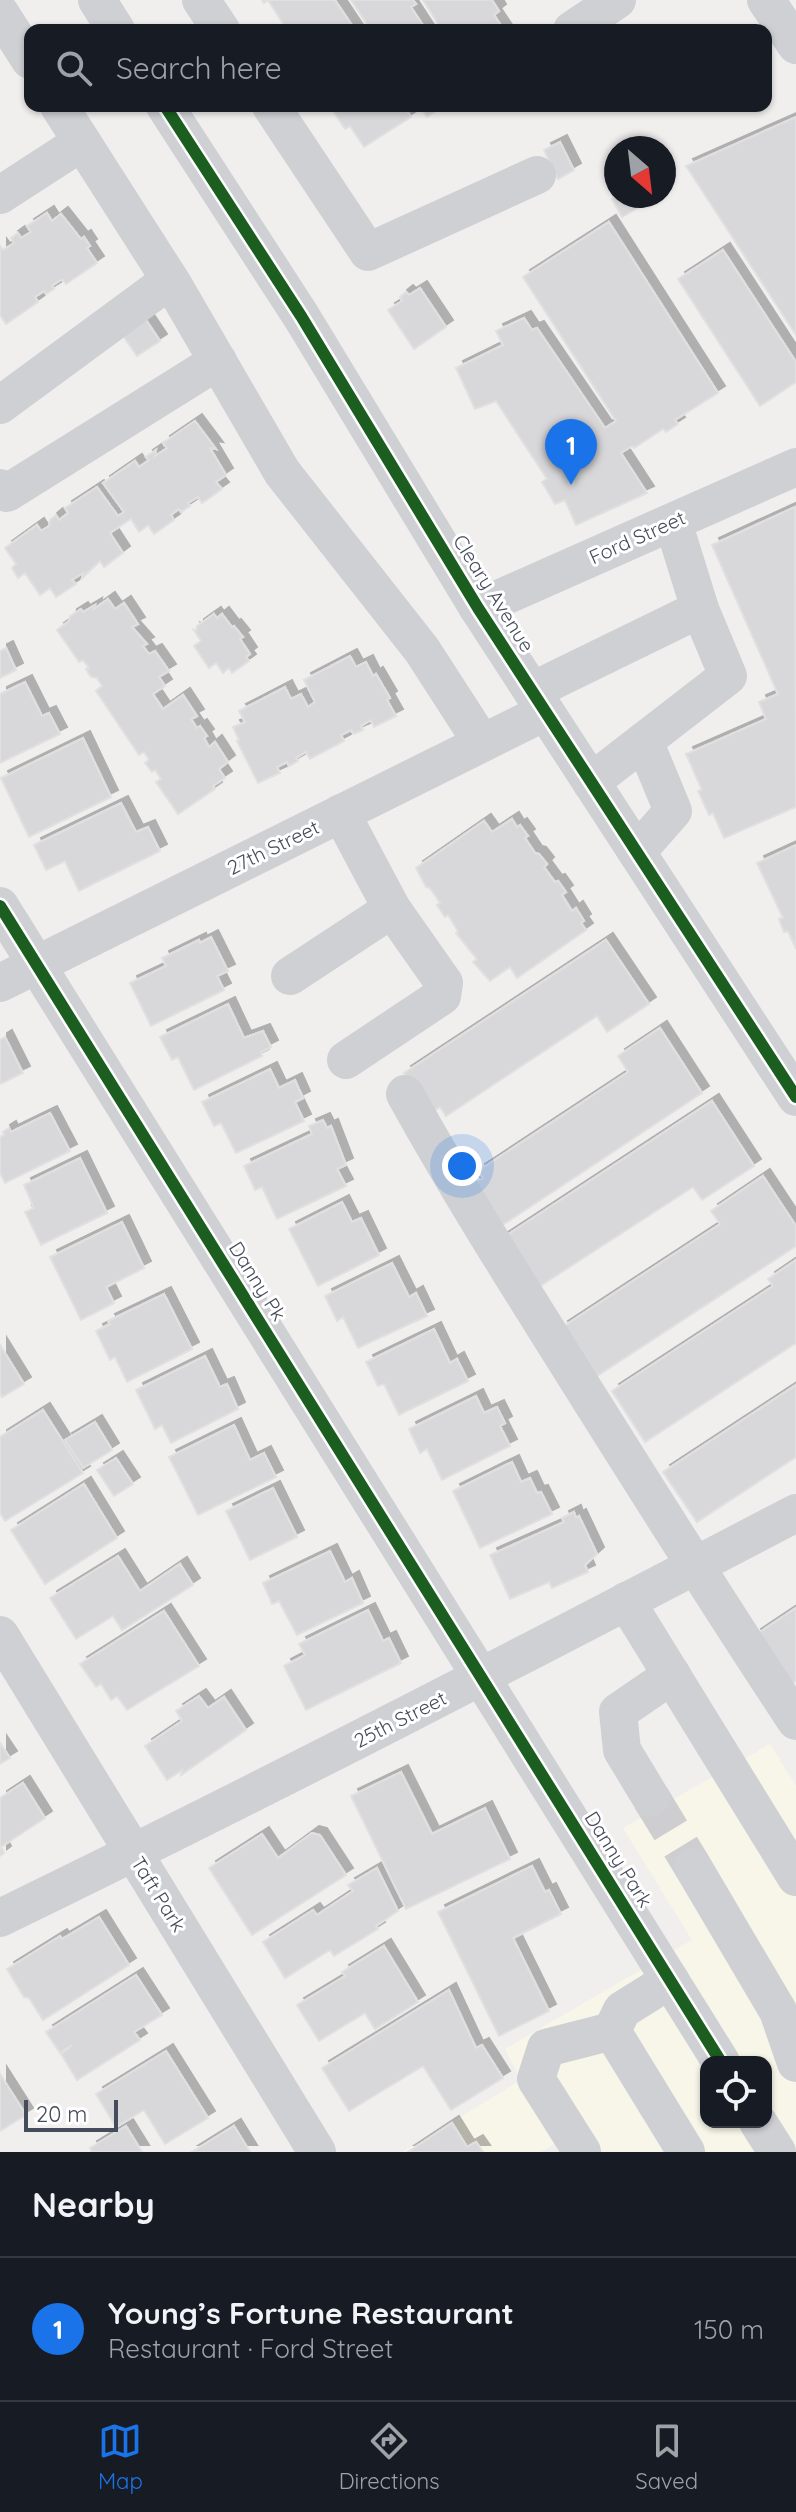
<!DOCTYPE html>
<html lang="en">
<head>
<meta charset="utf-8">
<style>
	body { margin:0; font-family:Quicksand,sans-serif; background:#20242c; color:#f1f3f6 }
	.controls { position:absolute; right:24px; bottom:24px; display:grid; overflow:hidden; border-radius:16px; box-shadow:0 2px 6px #0004 }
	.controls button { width:72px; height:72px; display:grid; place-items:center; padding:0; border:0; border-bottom:2px solid #363941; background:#171b24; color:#f1f3f6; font:40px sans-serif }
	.compass { position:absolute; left:604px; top:136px; width:72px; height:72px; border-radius:50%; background:#171b24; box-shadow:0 2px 6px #0004; rotate:152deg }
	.scale { position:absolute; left:24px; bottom:20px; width:94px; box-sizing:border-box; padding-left:8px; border:4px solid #454c5c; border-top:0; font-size:22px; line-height:28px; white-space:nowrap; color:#454c5c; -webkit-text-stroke:6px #fff; paint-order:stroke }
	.you { position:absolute; left:462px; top:1166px; width:28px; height:28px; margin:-20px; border:6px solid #fff; border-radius:50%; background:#1a73e8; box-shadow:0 0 0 12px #1a73e833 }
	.badge { display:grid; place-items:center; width:52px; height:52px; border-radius:50%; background:#1a73e8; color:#fff; font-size:26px; font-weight:700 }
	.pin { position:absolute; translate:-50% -66px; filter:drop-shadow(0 2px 4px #0008) }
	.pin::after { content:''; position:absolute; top:42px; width:28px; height:24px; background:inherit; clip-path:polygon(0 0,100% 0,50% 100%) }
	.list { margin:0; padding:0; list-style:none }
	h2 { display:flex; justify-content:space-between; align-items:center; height:104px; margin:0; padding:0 32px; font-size:34px }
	h2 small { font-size:26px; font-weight:400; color:#9ea1a6 }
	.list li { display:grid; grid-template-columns:52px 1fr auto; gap:24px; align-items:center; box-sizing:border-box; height:144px; padding:0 32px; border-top:2px solid #363941 }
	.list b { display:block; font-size:30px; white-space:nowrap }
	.list p { margin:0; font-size:26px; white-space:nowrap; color:#9ea1a6 }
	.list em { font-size:26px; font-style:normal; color:#9ea1a6 }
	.icon { flex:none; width:44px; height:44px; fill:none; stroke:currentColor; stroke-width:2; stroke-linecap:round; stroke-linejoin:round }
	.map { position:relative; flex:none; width:796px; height:2152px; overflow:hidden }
	.search { position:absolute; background:#171b24; box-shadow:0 2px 6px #0004; left:24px; right:24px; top:24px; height:88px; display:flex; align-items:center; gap:20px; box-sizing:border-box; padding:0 28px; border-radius:16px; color:#9ea1a6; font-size:30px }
	.sheet { height:248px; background:#171b24 }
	nav { display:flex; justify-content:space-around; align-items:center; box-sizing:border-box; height:112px; border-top:2px solid #363941; background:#171b24; font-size:22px; color:#9ea1a6 }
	nav a { display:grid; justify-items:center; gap:4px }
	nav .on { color:#1a73e8 }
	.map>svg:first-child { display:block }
</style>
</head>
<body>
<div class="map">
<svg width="796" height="2152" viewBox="0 0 796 2152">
	<defs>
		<filter id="shadow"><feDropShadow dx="7" dy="-7" stdDeviation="0" flood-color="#0004"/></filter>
	</defs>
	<rect width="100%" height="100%" fill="#f0efee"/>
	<!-- commercial -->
	<path fill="#f7f6e9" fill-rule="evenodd" d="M770 1744 796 1786V2152H568L560 2140 541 2152H403L521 2080 505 2049 692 1940 623 1828ZM706 2062H766V2122H706Z"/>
	<!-- building -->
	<g fill="#d8d8da" stroke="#e1e0e1" stroke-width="2" filter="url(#shadow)">
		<path d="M262 0H335L355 30H287L268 0 264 3Z"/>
		<path d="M351 0H413L416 4 411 7 426 30H371Z"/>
		<path d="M423 0H492L499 11 494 15 504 30H442Z"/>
		<path d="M335 106H404L411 117 364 147 350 126 345 129 331 108Z"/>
		<path d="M420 106H443L427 117Z"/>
		<path d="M796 117V335L686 166Z"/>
		<path d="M560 142 574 170 558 179 544 150Z"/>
		<path d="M616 196H649L652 200 622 217 612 199Z"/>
		<path d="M47 213 52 221 61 214 81 239 84 237 90 246 87 248 97 263 66 284 62 279 52 286 54 289 46 294 44 291 35 297 38 302 6 324 0 315V246L3 250 14 243 11 238 18 233 21 238 31 232 27 226Z"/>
		<path d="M609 222 718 393 675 420 678 424 666 432 663 429 634 448 632 446 621 453 647 493 576 525 565 500 555 504 542 482 547 479 496 401 475 409 456 368 503 345 496 331 524 318 532 330 537 328 605 428 616 421 523 277Z"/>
		<path d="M723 250 796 362V382L760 406 678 279Z"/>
		<path d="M420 288 446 327 414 349 388 310 402 301 400 297 406 292 409 295Z"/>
		<path d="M142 314 160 341 137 356 119 330Z"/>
		<path d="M195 421 216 449 210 448 226 475 216 482 222 489 202 503 198 497 188 503 190 506 181 512 179 509 171 515 174 520 154 534 148 525 139 532 131 519 110 533 123 553 104 567 100 561 82 578 83 573 72 580 76 584 56 597 50 588 40 595 25 573 18 578 12 568 16 564 5 548 37 525 41 531 49 526 50 520 56 515 59 520 68 513 65 508 97 487 118 516 124 512 103 483 135 461 139 467 149 460 146 457 156 450 155 456 167 448 163 443Z"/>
		<path d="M795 507 796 807 724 838 713 813 709 815 698 791 702 790 686 754 766 719 759 702 778 694 712 545Z"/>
		<path d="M108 599 115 609 124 603 138 624 132 627 147 644 143 646 149 654 155 651 169 671 159 677 165 686 153 694 163 709 183 695 197 716 191 719 197 728 200 726 207 736 204 738 209 747 215 742 228 762 219 769 225 778 213 786 215 789 178 814 156 782 161 779 155 770 152 772 145 763 149 760 144 752 139 755 96 691 102 686 97 678 91 677 86 669 89 668 83 660 79 662 57 630 69 621 70 616 81 609 83 612 95 605 94 609Z"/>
		<path d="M214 614 217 618 222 614 232 627 234 626 243 637 240 639 250 654 246 657 249 661 232 673 229 668 223 673 216 663 209 668 194 646 201 641 194 630 196 631 197 626Z"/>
		<path d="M6 648 16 670 0 678V651Z"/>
		<path d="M350 656 356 667 366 662 373 676 376 674 390 698 387 700 396 716 374 727 371 720 361 726 363 730 354 734 351 730 341 735 344 741 310 759 306 752 296 758 298 761 289 766 287 762 277 767 280 773 258 783 237 741 239 740 233 727 245 722 239 711 285 687 291 699 301 694 308 707 315 702 304 680Z"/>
		<path d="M25 682 42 716 49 713 60 734 0 763V694Z"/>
		<path d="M83 738 111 797 29 837 1 778Z"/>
		<path d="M121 803 136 832 148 827 160 851 79 891 65 861 46 870 34 845Z"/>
		<path d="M512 819 517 827 520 825 528 836 525 838 535 853 539 854 547 864 544 867 555 882 558 881 566 892 562 895 572 911 576 908 584 921 581 923 586 930 517 978 510 967 490 981 473 962 477 959 456 933 458 931 448 915 445 917 437 905 440 903 430 888 426 887 416 868 484 821 492 832Z"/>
		<path d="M796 845V949L788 931 784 932 779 919 783 918 757 863Z"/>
		<path d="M211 937 228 971 217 976 224 990 151 1026 130 983 166 966 162 958 199 940 200 943Z"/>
		<path d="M606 940 649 1004 607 1032 597 1016 446 1116 440 1107 431 1113 404 1073Z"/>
		<path d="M228 1004 244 1038 263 1031 271 1047 261 1052 262 1056 194 1090 178 1057 172 1060 160 1037Z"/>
		<path d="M660 1028 702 1093 501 1226 473 1184 483 1178 478 1171 628 1072 618 1056Z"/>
		<path d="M5 1037 23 1073 0 1084V1040Z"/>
		<path d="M270 1069 279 1088 295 1080 303 1098 295 1102 304 1121 236 1153 221 1123 214 1126 202 1102Z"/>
		<path d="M712 1101 754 1166 702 1200 693 1187 534 1290 501 1239Z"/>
		<path d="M50 1113 70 1151 5 1183 0 1173V1137L4 1135 3 1132 9 1128 11 1132Z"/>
		<path d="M323 1120 327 1128 331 1126 346 1165 337 1169 346 1186 277 1219 262 1187 255 1190 244 1166 312 1134 309 1126Z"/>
		<path d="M80 1158 107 1213 41 1245 25 1212 34 1208 24 1185Z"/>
		<path d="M763 1176 796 1226V1246L594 1378 561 1328 720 1224 711 1211Z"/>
		<path d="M342 1202 352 1222 361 1218 379 1255 318 1286 289 1229Z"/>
		<path d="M122 1222 144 1268 106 1287 114 1303 81 1320 50 1257Z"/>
		<path d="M796 1260V1343L645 1442 612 1391 773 1286 768 1279Z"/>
		<path d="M392 1263 409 1297 416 1293 427 1316 358 1348 343 1317 337 1321 325 1296Z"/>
		<path d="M164 1294 192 1349 127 1382 115 1357 110 1360 96 1331 110 1324 108 1321Z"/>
		<path d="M434 1329 450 1363 457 1359 468 1381 399 1415 384 1384 378 1386 366 1362Z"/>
		<path d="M0 1345 24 1384 2 1397 0 1393Z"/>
		<path d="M205 1356 220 1387 227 1384 238 1409 171 1443 162 1425 155 1429 136 1390Z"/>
		<path d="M796 1385V1457L697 1522 663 1472Z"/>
		<path d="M476 1396 484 1413 497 1407 505 1423 500 1426 510 1446 442 1480 427 1449 420 1453 409 1429Z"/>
		<path d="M43 1410 83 1473 5 1521 0 1513V1437Z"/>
		<path d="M95 1422 112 1450 83 1468 65 1440Z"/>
		<path d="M234 1425 250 1460 264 1453 276 1477 198 1515 169 1457Z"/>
		<path d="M116 1458 133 1484 114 1496 97 1470Z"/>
		<path d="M512 1462 521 1482 530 1478 537 1493 541 1492 552 1514 480 1548 453 1491Z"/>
		<path d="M84 1484 117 1538 45 1584 11 1530Z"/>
		<path d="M273 1488 297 1537 250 1560 226 1511Z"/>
		<path d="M574 1512 576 1518 579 1516 597 1554 585 1565 588 1572 552 1588 549 1582 510 1599 490 1555 564 1522 562 1518Z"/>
		<path d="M330 1551 345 1582 352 1578 363 1603 297 1635 279 1601 272 1604 263 1583Z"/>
		<path d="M118 1556 140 1591 180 1564 193 1585 122 1630 113 1616 76 1639 50 1598Z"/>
		<path d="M796 1608V1681L788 1686 754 1636Z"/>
		<path d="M368 1610 383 1641 389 1638 401 1663 306 1710 284 1666 305 1655 299 1644Z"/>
		<path d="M164 1611 199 1666 127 1710 117 1696 111 1700 101 1684 96 1687 80 1664Z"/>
		<path d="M199 1696 208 1708 224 1697 246 1730 181 1775 182 1770 167 1780 145 1746 182 1721 176 1711Z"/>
		<path d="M0 1743 10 1758 0 1764Z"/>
		<path d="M401 1772 432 1834 485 1808 510 1859 406 1909 351 1796Z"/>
		<path d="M23 1783 45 1818 1 1847 4 1853 0 1856V1798Z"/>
		<path d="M312 1833 320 1835 346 1875 252 1935 209 1868 262 1834 278 1858Z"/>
		<path d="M532 1866 545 1892 549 1890 561 1914 513 1938 549 2011 499 2036 438 1912Z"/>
		<path d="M377 1868 398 1911 376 1926 378 1929 334 1956 330 1950 285 1978 263 1942 313 1910 317 1915 353 1891 348 1885Z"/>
		<path d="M99 1917 129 1965 43 2020 29 1998 24 1997 7 1969 60 1936 62 1939Z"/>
		<path d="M384 1946 418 2002 375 2029 365 2013 319 2041 297 2005 345 1976 342 1972Z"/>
		<path d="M136 1975 162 2015 134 2032 140 2040 77 2080 61 2054 72 2045 60 2053 46 2032Z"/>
		<path d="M449 1990 476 2048 482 2045 503 2078 451 2110 423 2066 349 2111 322 2068Z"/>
		<path d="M166 2051 208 2118 165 2144 144 2110 116 2127 96 2094Z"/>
		<path d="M0 2074 26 2115 0 2131Z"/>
		<path d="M452 2123 467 2147 476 2142 483 2152H408Z"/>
		<path d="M126 2126 142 2152H92L90 2148Z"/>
		<path d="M234 2126 250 2152H192Z"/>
	</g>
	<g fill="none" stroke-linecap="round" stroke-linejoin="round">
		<!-- minor-tunnel -->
		<path stroke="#ceced1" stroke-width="38" stroke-dasharray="38 19" stroke-linecap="butt" d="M651 1798 693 1867"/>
		<!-- minor -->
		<g stroke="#cfd0d4" stroke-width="38">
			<path d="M97 0 116 30"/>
			<path d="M201 0 221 30"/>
			<path d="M766 0 796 45"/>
			<path d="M0 13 30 60"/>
			<path d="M572 30 617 0"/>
			<path d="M59 106 174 286 282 472 422 650 482 743"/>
			<path d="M165 106 301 316 478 608 796 1097"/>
			<path d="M271 106 368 252 537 175"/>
			<path d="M0 195 82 142"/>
			<path d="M0 405 170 280"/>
			<path d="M0 488 7 493 218 361"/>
			<path d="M673 522 700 609"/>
			<path d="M478 608 796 467"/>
			<path d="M532 691 700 609 728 676 591 782"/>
			<path d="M341 813 392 909 444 983 442 996 346 1060"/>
			<path d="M637 852 673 811 644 741"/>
			<path d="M0 906 721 2062"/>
			<path d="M290 976 392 909"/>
			<path d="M0 983 545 712"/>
			<path d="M405 1094C457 1188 514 1278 571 1369 645 1487 719 1605 796 1721"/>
			<path d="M626 1601 796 1877"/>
			<path d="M0 1635 317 2152"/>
			<path d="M651 1798 622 1750 618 1712 672 1675"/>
			<path d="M693 1867 778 2011 796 2063"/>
			<path d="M0 1918C268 1788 532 1651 796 1513"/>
			<path d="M670 1980 622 2010 612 2031 686 2152"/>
			<path d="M758 2122 777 2152"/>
			<path d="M582 2152 536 2079 546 2048 612 2031"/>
		</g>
		<defs>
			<g id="cycleway">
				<path d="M165 106 301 316 478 608 796 1097"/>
				<path d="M0 906 721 2062"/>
			</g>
		</defs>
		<!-- cycleway casing -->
		<use href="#cycleway" stroke="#fff" stroke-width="17"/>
		<!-- cycleway -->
		<use href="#cycleway" stroke="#1b5e20" stroke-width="12"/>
	</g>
	<g text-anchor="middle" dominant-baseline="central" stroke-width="6" stroke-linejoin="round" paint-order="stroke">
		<!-- street labels -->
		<g font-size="20" fill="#454c5c" stroke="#fff">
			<text transform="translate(637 537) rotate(-24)">Ford Street</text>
			<text transform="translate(494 593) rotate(58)">Cleary Avenue</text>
			<text transform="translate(273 847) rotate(-26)">27th Street</text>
			<text transform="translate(258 1281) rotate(58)">Danny Pk</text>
			<text transform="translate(400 1719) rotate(-27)">25th Street</text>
			<text transform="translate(619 1859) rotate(58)">Danny Park</text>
			<text transform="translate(159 1894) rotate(58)">Taft Park</text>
		</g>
	</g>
</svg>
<div class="controls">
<button><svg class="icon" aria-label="locate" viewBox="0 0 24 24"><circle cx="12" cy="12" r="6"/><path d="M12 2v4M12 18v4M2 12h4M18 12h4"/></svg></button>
</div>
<svg class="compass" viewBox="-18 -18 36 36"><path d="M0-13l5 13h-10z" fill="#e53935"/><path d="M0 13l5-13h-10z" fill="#9ea1a6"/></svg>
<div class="scale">20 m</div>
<div class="you"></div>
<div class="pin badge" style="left:571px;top:485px">1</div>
<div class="search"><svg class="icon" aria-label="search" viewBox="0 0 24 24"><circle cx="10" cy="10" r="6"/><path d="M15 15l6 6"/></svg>Search here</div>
</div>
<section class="sheet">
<h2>Nearby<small></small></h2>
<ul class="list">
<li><span class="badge">1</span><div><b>Young’s Fortune Restaurant</b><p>Restaurant · Ford Street</p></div><em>150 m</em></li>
</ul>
</section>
<nav>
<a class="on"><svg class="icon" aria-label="map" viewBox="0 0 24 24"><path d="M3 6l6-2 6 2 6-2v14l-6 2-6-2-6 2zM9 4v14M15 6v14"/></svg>Map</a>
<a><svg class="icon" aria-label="directions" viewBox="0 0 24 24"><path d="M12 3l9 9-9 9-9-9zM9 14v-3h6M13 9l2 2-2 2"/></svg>Directions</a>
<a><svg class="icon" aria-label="saved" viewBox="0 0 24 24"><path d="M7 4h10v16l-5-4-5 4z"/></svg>Saved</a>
</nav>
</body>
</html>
